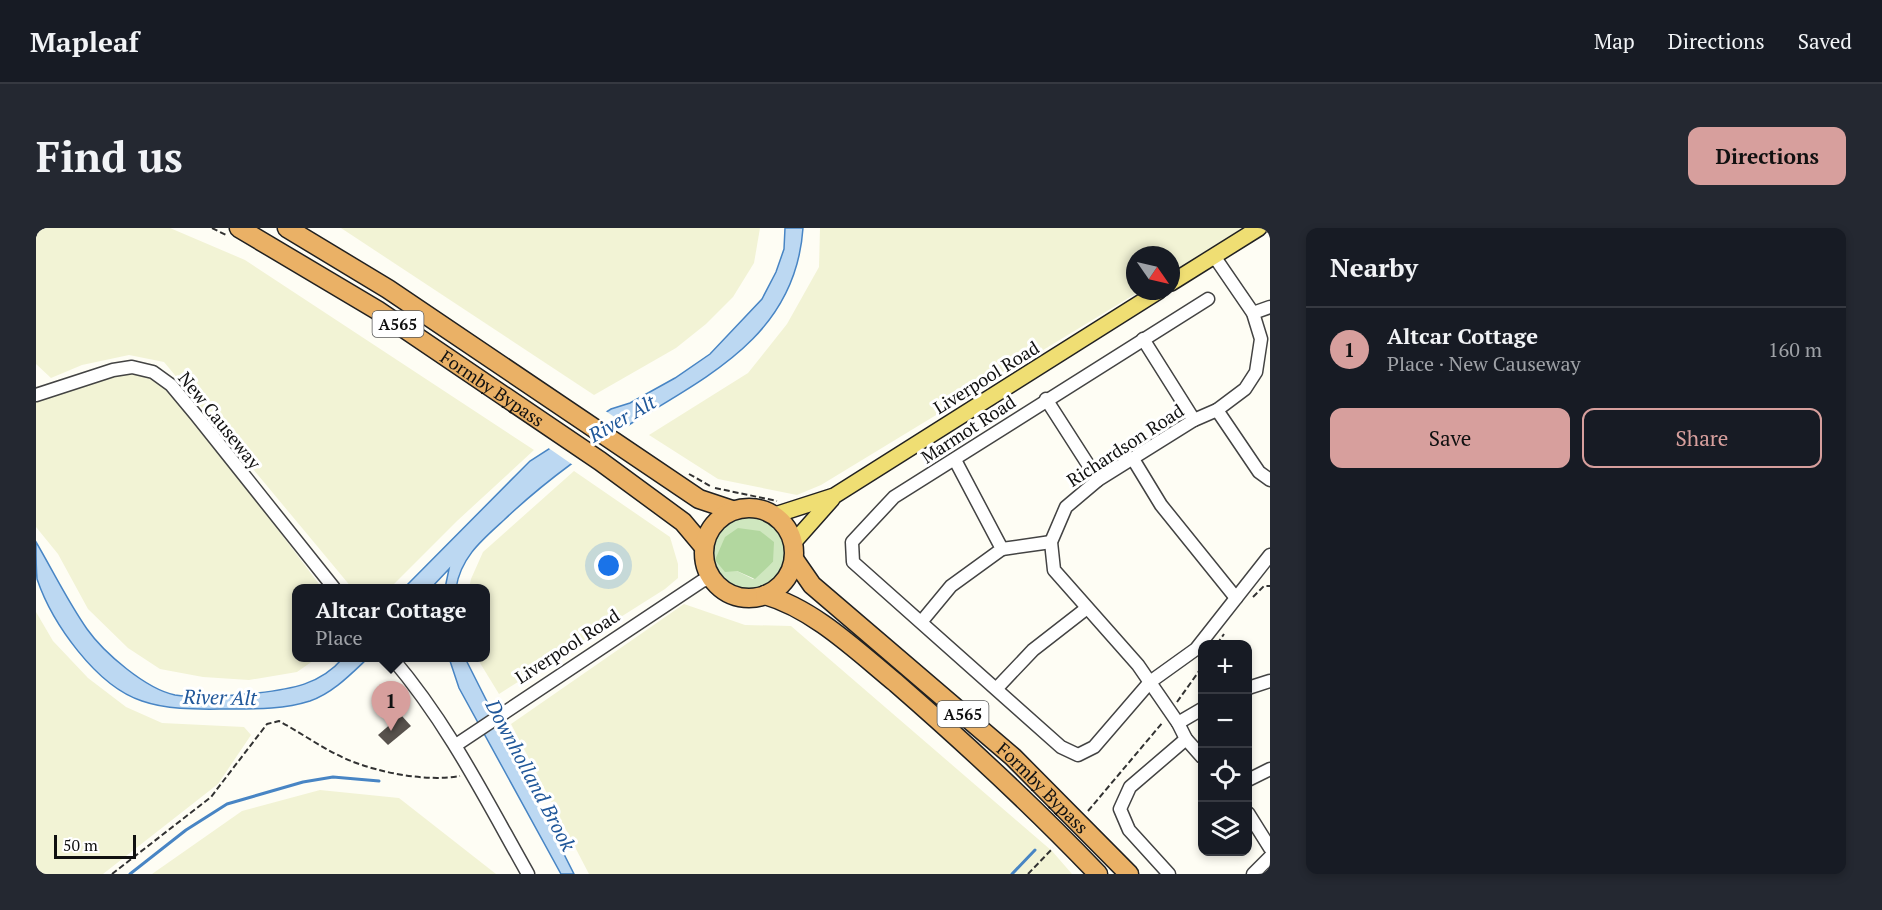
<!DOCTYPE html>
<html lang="en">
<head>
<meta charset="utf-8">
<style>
	body { margin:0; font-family:"PT Serif",serif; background:#242831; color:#f1f3f6 }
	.controls { position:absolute; right:18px; bottom:18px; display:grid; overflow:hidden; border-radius:12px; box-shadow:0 3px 9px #0003 }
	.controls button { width:54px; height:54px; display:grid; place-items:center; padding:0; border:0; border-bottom:2px solid #363941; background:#171b24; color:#f1f3f6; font:30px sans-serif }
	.compass { position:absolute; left:1090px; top:18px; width:54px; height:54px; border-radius:50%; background:#171b24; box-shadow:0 3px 9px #0003; rotate:124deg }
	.scale { position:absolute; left:18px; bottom:15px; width:82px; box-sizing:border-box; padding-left:6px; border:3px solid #101010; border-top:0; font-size:16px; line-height:21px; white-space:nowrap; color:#101010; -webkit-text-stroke:4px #fff; paint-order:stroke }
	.you { position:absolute; left:573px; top:338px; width:21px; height:21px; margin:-15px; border:4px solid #fff; border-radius:50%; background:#1a73e8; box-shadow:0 0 0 9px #1a73e833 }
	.badge { display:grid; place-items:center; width:39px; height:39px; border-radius:50%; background:#d79f9d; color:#111; font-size:20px; font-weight:700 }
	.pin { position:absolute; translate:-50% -50px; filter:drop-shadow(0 2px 3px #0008) }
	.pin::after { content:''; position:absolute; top:32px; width:21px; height:18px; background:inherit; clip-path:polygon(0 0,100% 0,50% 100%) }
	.popup { position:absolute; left:256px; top:356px; width:198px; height:78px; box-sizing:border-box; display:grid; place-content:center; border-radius:12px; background:#171b24; filter:drop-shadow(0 2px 4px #0005); font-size:20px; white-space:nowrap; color:#9ea1a6 }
	.popup b { font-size:22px; color:#f1f3f6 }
	.popup::after { content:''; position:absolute; left:50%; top:100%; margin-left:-12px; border:12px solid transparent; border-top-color:#171b24 }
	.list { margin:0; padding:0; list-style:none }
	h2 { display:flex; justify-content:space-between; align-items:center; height:78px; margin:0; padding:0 24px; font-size:26px }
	h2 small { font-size:20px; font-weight:400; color:#9ea1a6 }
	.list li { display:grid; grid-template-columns:39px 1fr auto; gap:18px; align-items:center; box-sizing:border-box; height:84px; padding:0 24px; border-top:2px solid #363941 }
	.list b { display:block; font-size:22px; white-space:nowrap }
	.list p { margin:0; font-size:20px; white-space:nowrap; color:#9ea1a6 }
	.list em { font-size:20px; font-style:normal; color:#9ea1a6 }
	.actions { display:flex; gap:12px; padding:18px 24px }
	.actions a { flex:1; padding:14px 0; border:2px solid #d79f9d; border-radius:12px; text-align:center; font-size:21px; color:#d79f9d }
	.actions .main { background:#d79f9d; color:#111 }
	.icon { flex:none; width:33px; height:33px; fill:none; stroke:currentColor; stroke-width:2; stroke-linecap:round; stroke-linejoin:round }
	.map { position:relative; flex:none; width:1234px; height:646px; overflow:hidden; border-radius:12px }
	header { display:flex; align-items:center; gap:36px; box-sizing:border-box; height:84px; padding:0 30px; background:#171b24; border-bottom:2px solid #363941 }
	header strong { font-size:28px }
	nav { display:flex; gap:33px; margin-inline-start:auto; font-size:21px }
	.intro { display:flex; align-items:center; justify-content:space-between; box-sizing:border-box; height:144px; padding:0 36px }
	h1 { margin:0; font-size:42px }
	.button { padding:15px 27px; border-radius:12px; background:#d79f9d; color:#111; font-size:21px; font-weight:700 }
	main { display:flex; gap:36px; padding:0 36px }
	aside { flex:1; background:#171b24; border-radius:12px; box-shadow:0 3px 9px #0003 }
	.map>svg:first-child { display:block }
</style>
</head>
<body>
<header>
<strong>Mapleaf</strong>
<nav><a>Map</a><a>Directions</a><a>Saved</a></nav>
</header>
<div class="intro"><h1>Find us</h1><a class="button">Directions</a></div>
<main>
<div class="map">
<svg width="1234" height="646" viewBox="0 0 1234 646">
	<rect width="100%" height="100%" fill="#fefdf4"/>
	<!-- farmland -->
	<g fill="#f2f3d5">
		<path d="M0 0H134L209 32 498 222 421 293 354 360H316L128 134 93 127 46 137 15 150 0 136Z"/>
		<path d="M305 0H724L718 35 697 69 670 96 640 120 558 167Z"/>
		<path d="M784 0H1208L1135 44V27H1099V63H1104L785 257 761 267 682 251 613 207 712 145 751 96 783 39Z"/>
		<path d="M96 139 130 153 286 360H260V430H281L261 444 213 452 167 449 124 441 92 420 52 381 22 326 0 299V168Z"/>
		<path d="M538 243 634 309 642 336V350L629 361 463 466 441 430H449V360H433L435 351 447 324Z"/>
		<path d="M648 376 709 397 755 398 1016 623 1036 646H553L475 496Z"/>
		<path d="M0 384 17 413 52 450 90 479 126 495 208 499 215 507 182 556 67 646H0Z"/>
		<path d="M284 562 363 570 460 646H116L206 583Z"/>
	</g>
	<!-- green -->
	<path fill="#cfe7bf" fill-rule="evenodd" d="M711 287C730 288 747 298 750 318 752 331 747 343 738 352 693 394 640 300 711 287ZM737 334 717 351 701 343Z"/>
	<!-- forest -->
	<path fill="#b2d79f" d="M702 300 724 303 738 314 737 334 719 351 701 343 689 344 679 332 689 309Z"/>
	<!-- water -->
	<g fill="#bcd8f2" stroke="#4885c4" stroke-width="1.5">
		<path d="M749 0H767C760 104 678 145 599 193 552 222 509 253 468 292 446 312 425 329 420 360H409L413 341 395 360H368L494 233 575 181 594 175 639 150 674 126 726 71 740 44 748 21Z"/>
		<path d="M0 314C17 343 32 374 51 401 68 425 110 461 139 467 165 471 195 467 221 465 255 461 284 457 307 430H332C315 446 297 465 274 473 249 481 222 481 197 481 166 481 135 483 106 473 60 458 16 395 1 351 0 340 0 325 0 314Z"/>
		<path d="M413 430H429L538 646H525L423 460Z"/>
	</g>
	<!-- pier -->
	<path fill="#fefdf4" d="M568 182 595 200 537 237 511 219Z"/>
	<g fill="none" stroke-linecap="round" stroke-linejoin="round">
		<!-- stream -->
		<g stroke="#4885c4" stroke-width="3">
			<path d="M94 646 150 602 191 576 267 554 297 549 343 553"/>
			<path d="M976 646 999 622"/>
		</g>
	</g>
	<!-- building -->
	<path fill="#58524d" d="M365 487 375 498 352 517 342 507Z"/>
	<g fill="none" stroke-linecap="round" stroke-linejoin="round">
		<defs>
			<g id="minor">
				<path d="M1172 71 858 269 816 314 817 334 1025 519 1042 527 1058 519 1114 454 1160 421 1234 327"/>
				<path d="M1217 85 1234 79"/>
				<path d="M1107 111 1158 192"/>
				<path d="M0 167 77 142 96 139 117 144 135 157 160 187 298 360"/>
				<path d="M1010 171 1062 252"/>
				<path d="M1181 182 1223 244 1234 252"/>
				<path d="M1097 231 1125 277 1200 370"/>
				<path d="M966 321 1015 314"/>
				<path d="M886 393 915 358 966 321 919 232"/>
				<path d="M356 430C413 497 449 570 492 646"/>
				<path d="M961 460 997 422 1051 380"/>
				<path d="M1212 460 1234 453"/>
				<path d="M1142 495 1166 481"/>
				<path d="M420 517 666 353 675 351"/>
				<path d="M1166 529 1150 511 1142 495 1102 437 1018 342 1015 314 1030 279 1062 252 1158 192 1181 182 1209 161 1220 144 1225 111 1217 85 1178 28"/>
				<path d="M1212 552 1234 541"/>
				<path d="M1212 585 1234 620"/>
				<path d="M1133 646 1093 602 1084 581 1094 559 1150 511"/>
				<path d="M1217 646 1234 629"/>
			</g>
			<g id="major">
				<path d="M1135 55 1223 0"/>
				<path d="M739 287 798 268 1123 63"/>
				<path d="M757 315 796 271"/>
			</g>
			<g id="highway">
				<path id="s1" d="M203 0 341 82 564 233 647 294 668 319"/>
				<path d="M251 0 352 61 663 271 696 282"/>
				<circle cx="713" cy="325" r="45"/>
				<path id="s2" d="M758 331 776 357 977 529 1093 646"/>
				<path d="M729 367C778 381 821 423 860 455 930 516 998 579 1062 646"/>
			</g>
		</defs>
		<!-- minor casing -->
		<use href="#minor" stroke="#434343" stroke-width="15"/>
		<!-- major casing -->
		<use href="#major" stroke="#212121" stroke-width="18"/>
		<!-- highway casing -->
		<use href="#highway" stroke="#212121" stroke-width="21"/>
		<!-- path -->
		<g stroke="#323232" stroke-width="2" stroke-dasharray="6 3" stroke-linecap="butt">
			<path d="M176 0 190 7"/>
			<path d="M653 246 674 258"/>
			<path d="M679 260 741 273"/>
			<path d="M1217 369 1228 358H1234"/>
			<path d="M1181 416 1188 406"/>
			<path d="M1141 474 1166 439"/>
			<path d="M1052 583 1127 494"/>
			<path d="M76 646 175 569 231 496 243 493C267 506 290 523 315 533 345 545 392 554 424 548"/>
			<path d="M992 646 1017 620"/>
		</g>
		<!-- minor -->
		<use href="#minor" stroke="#fff" stroke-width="12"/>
		<!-- major -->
		<use href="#major" stroke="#efde73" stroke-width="15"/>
		<!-- highway -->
		<use href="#highway" stroke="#eab166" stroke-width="18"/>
	</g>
	<g text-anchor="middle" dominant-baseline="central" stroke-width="6" stroke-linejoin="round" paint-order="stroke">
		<!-- shield labels -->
		<g fill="#fff" stroke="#585858" stroke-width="1.5">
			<rect x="336.5" y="83" width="51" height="26" rx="4.5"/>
			<rect x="901.5" y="473" width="51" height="26" rx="4.5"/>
		</g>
		<g font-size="16" font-weight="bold" fill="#101010">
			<text x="362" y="96">A565</text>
			<text x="927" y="486">A565</text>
		</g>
		<!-- street labels -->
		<g font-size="18" fill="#101010" stroke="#fff">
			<text transform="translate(950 149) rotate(-32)">Liverpool Road</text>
			<text stroke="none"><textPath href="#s1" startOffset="300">Formby Bypass</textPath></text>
			<text transform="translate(184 192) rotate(51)">New Causeway</text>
			<text transform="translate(932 201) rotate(-33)">Marmot Road</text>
			<text transform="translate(1089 217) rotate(-33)">Richardson Road</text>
			<text transform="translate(531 418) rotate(-33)">Liverpool Road</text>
			<text stroke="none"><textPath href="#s2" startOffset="339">Formby Bypass</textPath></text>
		</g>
		<!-- water labels -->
		<g font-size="20" font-style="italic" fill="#21589a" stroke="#fff">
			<text transform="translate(586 190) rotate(-30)">River Alt</text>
			<text transform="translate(184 469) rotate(1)">River Alt</text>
			<text transform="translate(495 547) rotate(62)">Downholland Brook</text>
		</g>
	</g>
</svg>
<div class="controls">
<button>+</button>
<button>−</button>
<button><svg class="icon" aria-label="locate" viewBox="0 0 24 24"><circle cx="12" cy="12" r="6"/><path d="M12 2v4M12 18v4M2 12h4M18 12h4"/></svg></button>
<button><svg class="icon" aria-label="layers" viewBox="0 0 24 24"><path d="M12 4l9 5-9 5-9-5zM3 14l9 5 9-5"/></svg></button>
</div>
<svg class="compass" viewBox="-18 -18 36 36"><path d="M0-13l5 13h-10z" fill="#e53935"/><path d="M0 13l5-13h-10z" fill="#9ea1a6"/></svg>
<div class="scale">50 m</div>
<div class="you"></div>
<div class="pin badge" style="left:355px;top:503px">1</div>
<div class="popup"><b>Altcar Cottage</b>Place</div>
</div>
<aside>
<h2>Nearby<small></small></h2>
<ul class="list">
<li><span class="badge">1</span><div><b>Altcar Cottage</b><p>Place · New Causeway</p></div><em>160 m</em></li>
</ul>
<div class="actions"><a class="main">Save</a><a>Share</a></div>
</aside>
</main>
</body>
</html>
